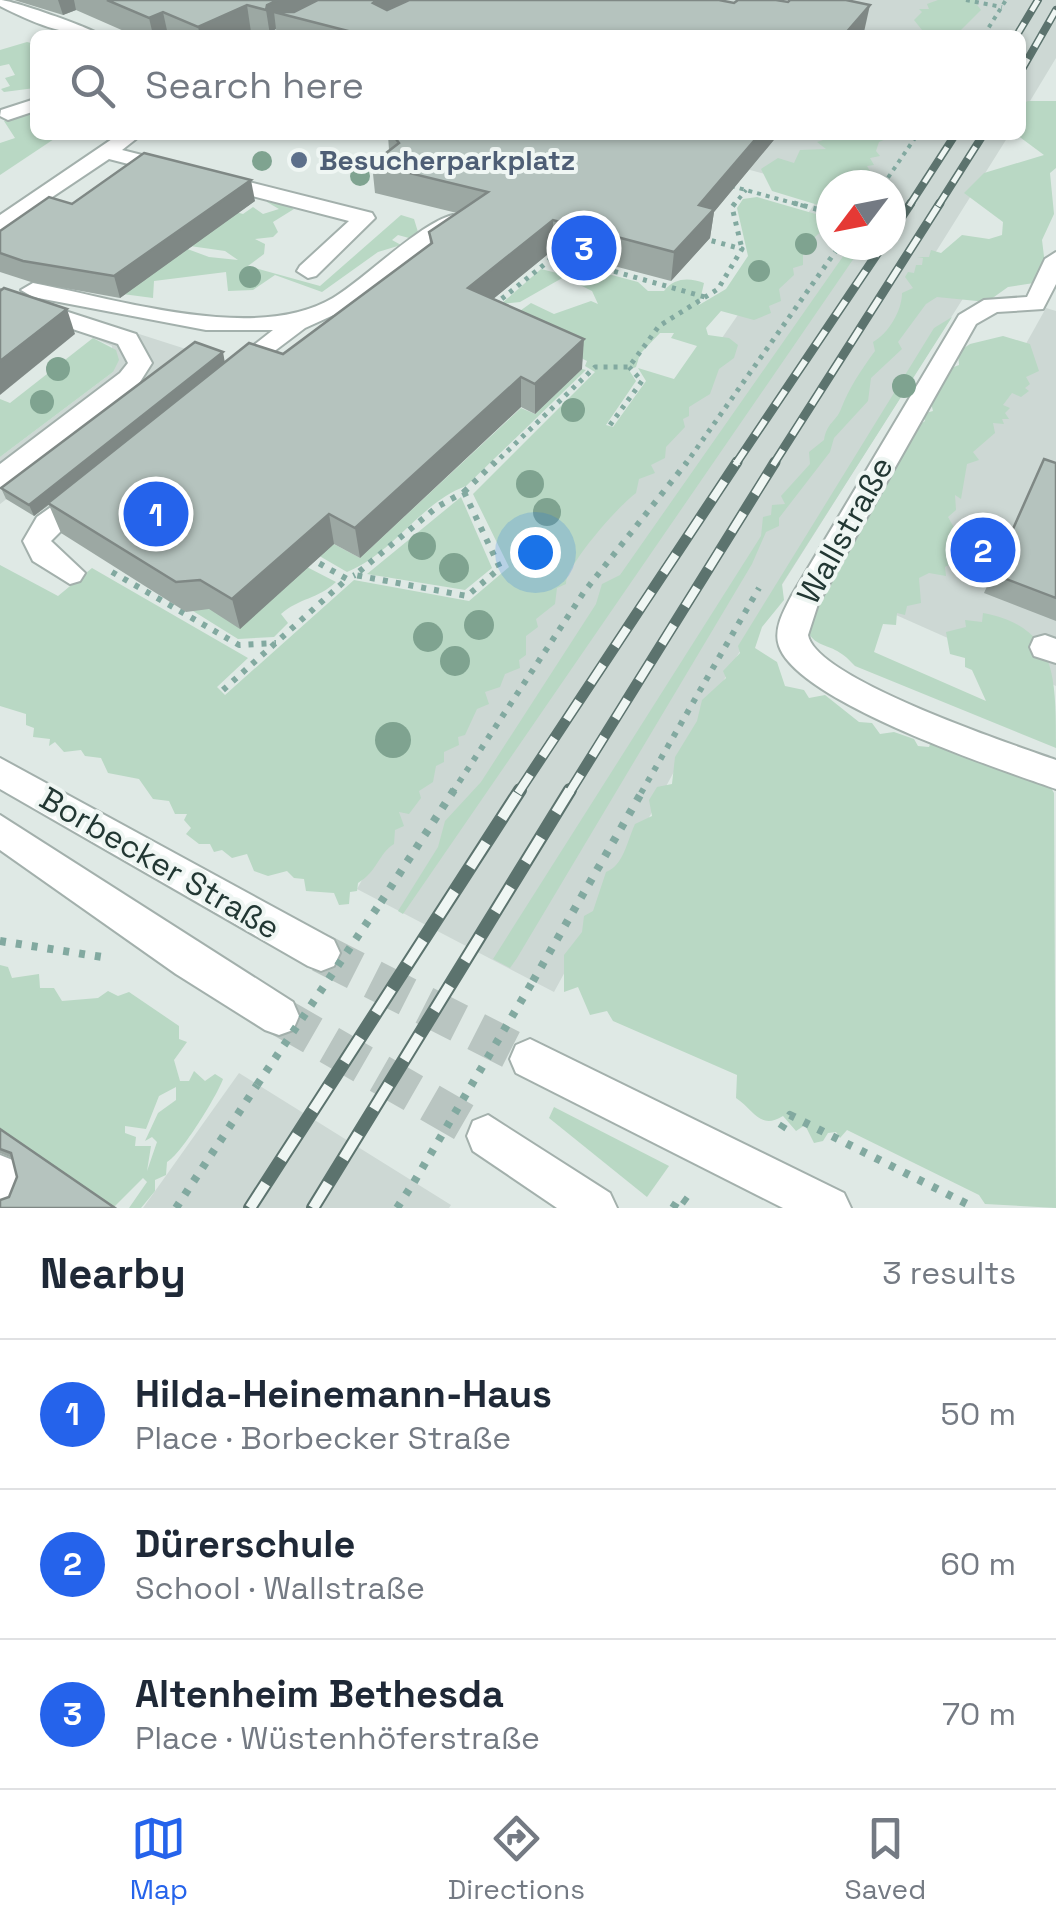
<!DOCTYPE html>
<html lang="en">
<head>
<meta charset="utf-8">
<style>
	body { margin:0; font-family:"Space Grotesk",sans-serif; background:#f2f2f3; color:#1f2937 }
	.compass { position:absolute; left:816px; top:170px; width:90px; height:90px; border-radius:50%; background:#fff; box-shadow:0 2px 8px #0004; rotate:238deg }
	.you { position:absolute; left:535px; top:552px; width:35px; height:35px; margin:-25px; border:8px solid #fff; border-radius:50%; background:#1a73e8; box-shadow:0 0 0 15px #1a73e833 }
	.badge { display:grid; place-items:center; width:65px; height:65px; border-radius:50%; background:#2563eb; color:#fff; font-size:32px; font-weight:700 }
	.pin { position:absolute; translate:-50% -50%; border:5px solid #fff; box-shadow:0 2px 10px #0006 }
	.list { margin:0; padding:0; list-style:none }
	h2 { display:flex; justify-content:space-between; align-items:center; height:130px; margin:0; padding:0 40px; font-size:42px }
	h2 small { font-size:32px; font-weight:400; color:#747a83 }
	.list li { display:grid; grid-template-columns:65px 1fr auto; gap:30px; align-items:center; box-sizing:border-box; height:150px; padding:0 40px; border-top:2px solid #e0e1e3 }
	.list b { display:block; font-size:38px; white-space:nowrap }
	.list p { margin:0; font-size:32px; white-space:nowrap; color:#747a83 }
	.list em { font-size:32px; font-style:normal; color:#747a83 }
	.icon { flex:none; width:55px; height:55px; fill:none; stroke:currentColor; stroke-width:2; stroke-linecap:round; stroke-linejoin:round }
	.map { position:relative; flex:none; width:1056px; height:1208px; overflow:hidden }
	.search { position:absolute; background:#fff; box-shadow:0 2px 8px #0004; left:30px; right:30px; top:30px; height:110px; display:flex; align-items:center; gap:25px; box-sizing:border-box; padding:0 35px; border-radius:15px; color:#747a83; font-size:38px }
	.sheet { height:580px; background:#fff }
	nav { display:flex; justify-content:space-around; align-items:center; box-sizing:border-box; height:140px; border-top:2px solid #e0e1e3; background:#fff; font-size:28px; color:#747a83 }
	nav a { display:grid; justify-items:center; gap:5px }
	nav .on { color:#2563eb }
	.map>svg:first-child { display:block }
</style>
</head>
<body>
<div class="map">
<svg width="1056" height="1208" viewBox="0 0 1056 1208">
	<rect width="100%" height="100%" fill="#dfe9e5"/>
	<!-- built -->
	<g fill="#cdd8d4" fill-rule="evenodd">
		<path d="M411 0H1056V58L1021 116V35H341Z"/>
		<path d="M620 135H1009L917 282 964 297 737 656 554 992 357 889 416 782 824 190ZM831 185H891V245H831Z"/>
		<path d="M1046 308 1056 311V686L878 607Z"/>
		<path d="M111 325 189 350 178 368 0 504V457L113 372 112 346 93 338Z"/>
		<path d="M239 1073 451 1205 449 1208H143Z"/>
	</g>
	<!-- green -->
	<g fill="#b9d8c4" fill-rule="evenodd">
		<path d="M938 0H978L975 2 981 10 956 35H919L922 30 914 20 922 12 919 9H929L927 4Z"/>
		<path d="M27 42 35 44V88L4 92 1 89 10 86 5 78 15 75 9 64 0 66V50Z"/>
		<path d="M1028 101H1056V168L1050 173 1054 214 1042 240 1047 281 1008 287 987 302 937 297 926 304 898 342 902 349 871 378 868 401 834 438 830 452 779 518V526L766 532 752 564 517 958 510 968 493 959 761 536 763 517 771 515 772 505 785 504 781 496 810 464 809 452 824 440C827 422 836 422 841 409 849 388 861 370 875 351L873 342C888 334 902 311 902 293L913 288 905 277 908 272 914 273 916 265H922L923 258 917 257H929L931 250 941 253 962 235 989 239 1002 235 1003 222 964 193 984 173 1044 155 1017 135H1021V104Z"/>
		<path d="M35 113V135H60L0 175V143L15 138 4 121Z"/>
		<path d="M822 135H895L879 142 876 151 880 156 870 158 874 165 867 166 870 171 859 178 860 185H831L828 208 772 191 761 169 778 158 794 163 800 150 826 149 817 142 823 140Z"/>
		<path d="M269 197 294 209 273 222 278 232 273 237 255 239 265 244 264 254 248 266 320 286 401 215 414 219 418 232 409 238 398 235 392 240 401 245 378 252 322 292 275 275 253 290 228 291 226 272 154 281 153 298 46 284 174 244 209 257 238 260 225 251 190 246 236 212 243 214 253 207 263 214 279 209 267 202Z"/>
		<path d="M757 197 826 217 828 225 803 248V265L793 268 794 275 779 289 781 301 769 306 771 313 754 320 721 311 706 328 708 335 729 338 738 345 734 358 719 369 710 394 689 407V416L683 419 685 427 666 447 665 458 651 465 655 473 639 479 636 493C617 507 565 567 566 584L557 588 555 604 536 619 538 627 526 636V655L519 660 520 668 505 674 500 687 485 692 489 704 477 709 465 735 458 737 459 745 444 752V762L436 766 433 782 419 791 421 798 409 814 399 812 404 826 395 830 394 844C379 853 377 872 358 883L357 891 350 892 349 904 339 905 334 893 306 891 304 879 294 878 287 871 268 876 254 871 247 854 232 858 222 850 214 852 210 844H199L186 834 191 828 184 820 187 814H175L169 801 153 799 139 779 108 773 101 758 85 756 81 750 64 752 55 742 49 746 50 739 33 737 34 728 26 725V714L0 706V565L58 596 92 568 248 658 217 687 225 695 354 580 469 601 509 567 473 494 595 372 585 366 587 361 506 321 531 303 554 314 591 301 598 304 592 291 564 277 520 302 501 304 541 269 557 273 567 263 638 282 648 291H664C675 277 690 278 704 283L699 305 726 289 748 256 737 208 743 199ZM660 333H674L671 338 697 346 674 379 638 368 646 381 613 427 606 425 636 381 629 370 636 367 640 354Z"/>
		<path d="M851 245H863L403 914 398 911 438 847 445 821 481 782 596 604 602 584 620 575Z"/>
		<path d="M952 317 782 584 784 600 762 627 755 648 777 662 785 686 804 690 809 698 825 695 859 722 872 723 880 734 894 732 914 739 918 746 929 747 931 742 1008 766 1016 777 1021 774 1050 786 1054 793 1056 1208 985 1204 979 1195 847 1130 840 1138 836 1132 828 1133 823 1141 814 1143 805 1125 796 1131 783 1116C760 1130 755 1111 736 1098L737 1075 613 1021 607 1011 590 1015 578 987 564 992V955L582 932 584 916 593 911 606 872C624 865 627 841 635 824L652 816 649 800 657 787 672 784 675 757 697 721 702 700 726 678 723 671 740 653 738 646 934 328Z"/>
		<path d="M1003 336 1030 344 1039 371 1026 377 1030 384 1025 388 1029 391 1021 397 1012 393 1003 405 1010 408 1005 413 1009 419H1002L1004 424 993 423 995 433 973 452 979 460 967 464 961 499 955 495 956 510 948 517 956 531 949 538 960 545 963 557 945 567 946 576 929 573 919 578 921 603 907 606 905 615 897 613 896 625 883 624 874 652 986 701 972 670 965 667V658L950 654 946 632 966 627 965 620 982 622 983 613C1056 627 1056 674 1056 748L855 666C825 631 811 664 796 597L911 430 925 421 922 414 933 411 931 403 946 370 959 365 958 352 970 344Z"/>
		<path d="M93 338 116 350 119 360 113 372 0 457V399L10 403Z"/>
		<path d="M582 369 586 370 466 486C420 503 394 553 347 572L285 536 332 543 360 558 521 408 535 414Z"/>
		<path d="M461 497 492 568 465 590 367 574Z"/>
		<path d="M303 565 336 582C318 599 299 598 281 614L288 623 274 637 238 639 193 611Z"/>
		<path d="M0 965 8 967 12 978 39 974 40 988H54L62 1001 98 998 108 991 118 996 129 992 179 1026V1039L187 1042 174 1060 180 1081H189L194 1071 205 1081 215 1074 223 1079C218 1094 181 1155 167 1162L166 1175 155 1180V1191L141 1208H129L147 1182 143 1178 113 1208 0 1130ZM176 1087V1100L158 1113 145 1141 152 1137 157 1142 147 1171 151 1146H135L136 1137 125 1133V1126L146 1129 159 1096Z"/>
		<path d="M554 1107 669 1166 647 1197 549 1118Z"/>
	</g>
	<g fill="none" stroke-linecap="round" stroke-linejoin="round">
		<!-- minor-tunnel -->
		<g stroke="#b9c5c1" stroke-width="39" stroke-dasharray="39 19" stroke-linecap="butt">
			<path d="M321 953 530 1059"/>
			<path d="M279 1016 488 1136"/>
		</g>
		<defs>
			<g id="minor">
				<path d="M0 0C12 0 91 28 100 35 61 35 34 23 0 6Z"/>
				<path d="M35 99V111L8 120 0 116 1 110Z"/>
				<path d="M118 135H141L122 150 372 213 375 218 316 276 308 278 297 271 300 266 349 221 109 159 0 232V215Z"/>
				<path d="M453 215 464 221 461 226 349 308 305 328 235 381 226 379 223 373 226 367 273 330H206L33 297 21 290 33 283C118 299 256 344 333 298 366 278 420 223 453 215Z"/>
				<path d="M1056 252V284L1043 309 997 312 976 324 818 604 808 635C816 679 1011 744 1056 760V789C999 769 798 702 779 646 773 629 784 610 792 595L959 315 984 300 1027 297 1045 259Z"/>
				<path d="M0 290 136 334 152 363 138 385 10 485 0 487V464L120 373 128 363 118 344 0 305Z"/>
				<path d="M86 482 100 492 51 541 85 573 80 581 70 584 33 561 23 541 37 517Z"/>
				<path d="M1045 635 1056 639V663L1034 656 1030 647 1034 638Z"/>
				<path d="M0 758 334 940 340 953 334 966 321 971 308 966 0 789Z"/>
				<path d="M0 815 293 1002 299 1016 293 1030 279 1035 265 1030 176 974 0 850Z"/>
				<path d="M530 1039 844 1193 851 1208H783L516 1073 510 1059 516 1045Z"/>
				<path d="M488 1115 610 1193 617 1208H557L473 1151 467 1136 473 1121Z"/>
				<path d="M0 1155 15 1161 21 1185 15 1200 0 1206Z"/>
			</g>
		</defs>
		<!-- minor casing -->
		<use href="#minor" stroke="#a3b0ac" stroke-width="4"/>
		<!-- path-far3 -->
		<g stroke="#82a9a0" stroke-width="4" stroke-dasharray="4 5" stroke-linecap="butt">
			<path d="M966 0 1002 7"/>
			<path d="M984 35 1006 0"/>
			<path d="M883 185 917 135"/>
			<path d="M731 186 804 206"/>
			<path d="M733 206 746 190"/>
		</g>
		<!-- path-far2 -->
		<g stroke="#82a9a0" stroke-width="5" stroke-dasharray="4 6" stroke-linecap="butt">
			<path d="M735 203 732 207 742 249"/>
			<path d="M794 203 831 213"/>
			<path d="M494 305 556 255 705 297"/>
			<path d="M610 425 642 381 629 367"/>
			<path d="M493 465 595 367H629L659 326 718 289 742 249 709 240"/>
			<path d="M685 465 840 245"/>
		</g>
		<!-- path-far1 -->
		<g stroke="#82a9a0" stroke-width="6" stroke-dasharray="5 8" stroke-linecap="butt">
			<path d="M464 492 495 462"/>
			<path d="M464 492 500 568 467 596 355 575 437 507Z"/>
			<path d="M308 557 347 579 355 575"/>
			<path d="M112 572 239 645 276 643"/>
			<path d="M223 690 347 579"/>
			<path d="M452 793 584 592 687 462"/>
			<path d="M641 793 759 588"/>
		</g>
		<!-- path -->
		<g stroke="#82a9a0" stroke-width="8" stroke-dasharray="6 10" stroke-linecap="butt">
			<path d="M381 902 454 790"/>
			<path d="M0 941 102 957"/>
			<path d="M533 981 643 790"/>
			<path d="M781 1129 790 1115 975 1208"/>
			<path d="M176 1208 257 1085"/>
			<path d="M397 1208 414 1182"/>
			<path d="M673 1208 680 1197 695 1208"/>
		</g>
		<!-- minor -->
		<use href="#minor" fill="#fff" fill-rule="evenodd"/>
		<defs>
			<g id="rail-far3">
				<path d="M1017 35 1038 0"/>
				<path d="M1021 71 1056 10"/>
				<path d="M909 206 955 135"/>
				<path d="M938 206 983 135"/>
			</g>
			<g id="rail-far2">
				<path d="M891 233 911 203"/>
				<path d="M735 465 883 245"/>
				<path d="M773 465 940 203"/>
			</g>
			<g id="rail-far1">
				<path d="M518 793 737 462"/>
				<path d="M569 793 775 462"/>
			</g>
			<g id="rail">
				<path d="M250 1208 520 790"/>
				<path d="M313 1208 570 790"/>
			</g>
		</defs>
		<!-- rail-far3 casing -->
		<use href="#rail-far3" stroke="#5c736e" stroke-width="8"/>
		<!-- rail-far2 casing -->
		<use href="#rail-far2" stroke="#5c736e" stroke-width="9"/>
		<!-- rail-far1 casing -->
		<use href="#rail-far1" stroke="#5c736e" stroke-width="11"/>
		<!-- rail casing -->
		<use href="#rail" stroke="#5c736e" stroke-width="14"/>
		<!-- rail-far3 -->
		<use href="#rail-far3" stroke="#eff6f3" stroke-width="5" stroke-dasharray="14" stroke-linecap="butt"/>
		<!-- rail-far2 -->
		<use href="#rail-far2" stroke="#eff6f3" stroke-width="6" stroke-dasharray="18" stroke-linecap="butt"/>
		<!-- rail-far1 -->
		<use href="#rail-far1" stroke="#eff6f3" stroke-width="8" stroke-dasharray="22" stroke-linecap="butt"/>
		<!-- rail -->
		<use href="#rail" stroke="#eff6f3" stroke-width="10" stroke-dasharray="29" stroke-linecap="butt"/>
		<!-- path-bridge -->
		<g stroke="#82a9a0" stroke-width="8" stroke-dasharray="6 10" stroke-linecap="butt">
			<path d="M257 1085 381 902"/>
			<path d="M414 1182 533 981"/>
		</g>
	</g>
	<!-- trees -->
	<g fill="#7fa390">
		<circle cx="262" cy="161" r="10"/>
		<circle cx="360" cy="176" r="10"/>
		<circle cx="806" cy="244" r="11"/>
		<circle cx="759" cy="271" r="11"/>
		<circle cx="250" cy="277" r="11"/>
		<circle cx="58" cy="369" r="12"/>
		<circle cx="904" cy="386" r="12"/>
		<circle cx="42" cy="402" r="12"/>
		<circle cx="573" cy="410" r="12"/>
		<circle cx="530" cy="484" r="14"/>
		<circle cx="547" cy="512" r="14"/>
		<circle cx="422" cy="546" r="14"/>
		<circle cx="454" cy="568" r="15"/>
		<circle cx="479" cy="625" r="15"/>
		<circle cx="428" cy="637" r="15"/>
		<circle cx="455" cy="661" r="15"/>
		<circle cx="393" cy="740" r="18"/>
	</g>
	<!-- wall -->
	<g fill="#9ca8a3">
		<path d="M14 0H719L864 32 862 35H277L276 29 271 32 270 35 251 32 244 35H133L76 10 63 15Z"/>
		<path d="M388 135H778L714 212 710 238 671 281 553 250 493 299 582 369 535 414 521 407 360 558 334 544 240 629 209 609 186 612 61 533 49 505 34 516 6 499 1 488 225 362 283 354 430 244 429 232 457 213 375 193 372 164 389 150Z"/>
		<path d="M255 201 120 298 31 282 0 272V231L72 204Z"/>
		<path d="M1044 459 1056 463V621L984 593Z"/>
		<path d="M0 1129 115 1208 9 1197 17 1177 12 1158 0 1153Z"/>
	</g>
	<!-- shaded-wall -->
	<g fill="#7f8885">
		<path d="M58 0H74L76 10 63 15Z"/>
		<path d="M278 0H335L298 18 274 12 276 29 271 32 270 35 266 10 267 5Z"/>
		<path d="M377 0H443L376 29 373 3Z"/>
		<path d="M247 5 251 32 244 35H200L198 27Z"/>
		<path d="M870 5 864 32 862 35H844Z"/>
		<path d="M163 12 168 35H153L149 18Z"/>
		<path d="M759 135H778L714 212 710 238 671 281 674 252 699 205Z"/>
		<path d="M251 180 255 201 120 298 114 276Z"/>
		<path d="M553 220V250L470 318 468 288Z"/>
		<path d="M67 309 75 334 0 395V361Z"/>
		<path d="M584 339 582 369 535 414V384Z"/>
		<path d="M223 352 225 363 34 516 29 505Z"/>
		<path d="M521 377V407L360 558 355 528Z"/>
		<path d="M329 514 334 544 240 629 232 599Z"/>
	</g>
	<!-- building -->
	<g fill="#b5c3be" stroke="#7f8885" stroke-width="2.5">
		<path d="M107 0H278L267 5 266 10 247 5 198 27 163 12 149 18Z"/>
		<path d="M318 0H377L373 3 387 10 409 0H719L734 3 738 0H776L788 2 790 0H846L870 5 844 35H353L356 33 274 12H294Z"/>
		<path d="M393 135H759L699 205 714 209 674 252 553 220 468 288 584 339 535 384 521 377 355 528 329 514 232 599 200 580 176 582 48 503 249 343 283 354 432 243 429 232 488 192 372 164 399 143Z"/>
		<path d="M144 153 251 180 114 276 23 261 0 253V231L49 197 72 204Z"/>
		<path d="M4 288 67 309 0 361V291Z"/>
		<path d="M195 342 223 352 29 505 1 488Z"/>
		<path d="M1044 459 1056 463V598L993 574Z"/>
		<path d="M0 1129 115 1208H0V1200L9 1197 17 1177 11 1153 0 1149Z"/>
	</g>
	<!-- markers -->
	<circle fill="#5c6f8a" stroke="#eff6f3" stroke-width="4" cx="299" cy="160" r="10"/>
	<g text-anchor="middle" dominant-baseline="central" stroke-width="8" stroke-linejoin="round" paint-order="stroke">
		<!-- far-service labels -->
		<g font-size="28" font-weight="bold" fill="#4e5e75" stroke="#eff6f3" text-anchor="start">
			<text x="319" y="160">Besucherparkplatz</text>
		</g>
		<!-- street labels -->
		<g font-size="32" fill="#223733" stroke="#eff6f3">
			<text transform="translate(845 530) rotate(-61)">Wallstraße</text>
			<text transform="translate(160 863) rotate(30)">Borbecker Straße</text>
		</g>
	</g>
</svg>
<svg class="compass" viewBox="-18 -18 36 36"><path d="M0-13l5 13h-10z" fill="#e53935"/><path d="M0 13l5-13h-10z" fill="#747a83"/></svg>
<div class="you"></div>
<div class="pin badge" style="left:156px;top:514px">1</div>
<div class="pin badge" style="left:983px;top:550px">2</div>
<div class="pin badge" style="left:584px;top:248px">3</div>
<div class="search"><svg class="icon" aria-label="search" viewBox="0 0 24 24"><circle cx="10" cy="10" r="6"/><path d="M15 15l6 6"/></svg>Search here</div>
</div>
<section class="sheet">
<h2>Nearby<small>3 results</small></h2>
<ul class="list">
<li><span class="badge">1</span><div><b>Hilda-Heinemann-Haus</b><p>Place · Borbecker Straße</p></div><em>50 m</em></li>
<li><span class="badge">2</span><div><b>Dürerschule</b><p>School · Wallstraße</p></div><em>60 m</em></li>
<li><span class="badge">3</span><div><b>Altenheim Bethesda</b><p>Place · Wüstenhöferstraße</p></div><em>70 m</em></li>
</ul>
</section>
<nav>
<a class="on"><svg class="icon" aria-label="map" viewBox="0 0 24 24"><path d="M3 6l6-2 6 2 6-2v14l-6 2-6-2-6 2zM9 4v14M15 6v14"/></svg>Map</a>
<a><svg class="icon" aria-label="directions" viewBox="0 0 24 24"><path d="M12 3l9 9-9 9-9-9zM9 14v-3h6M13 9l2 2-2 2"/></svg>Directions</a>
<a><svg class="icon" aria-label="saved" viewBox="0 0 24 24"><path d="M7 4h10v16l-5-4-5 4z"/></svg>Saved</a>
</nav>
</body>
</html>
